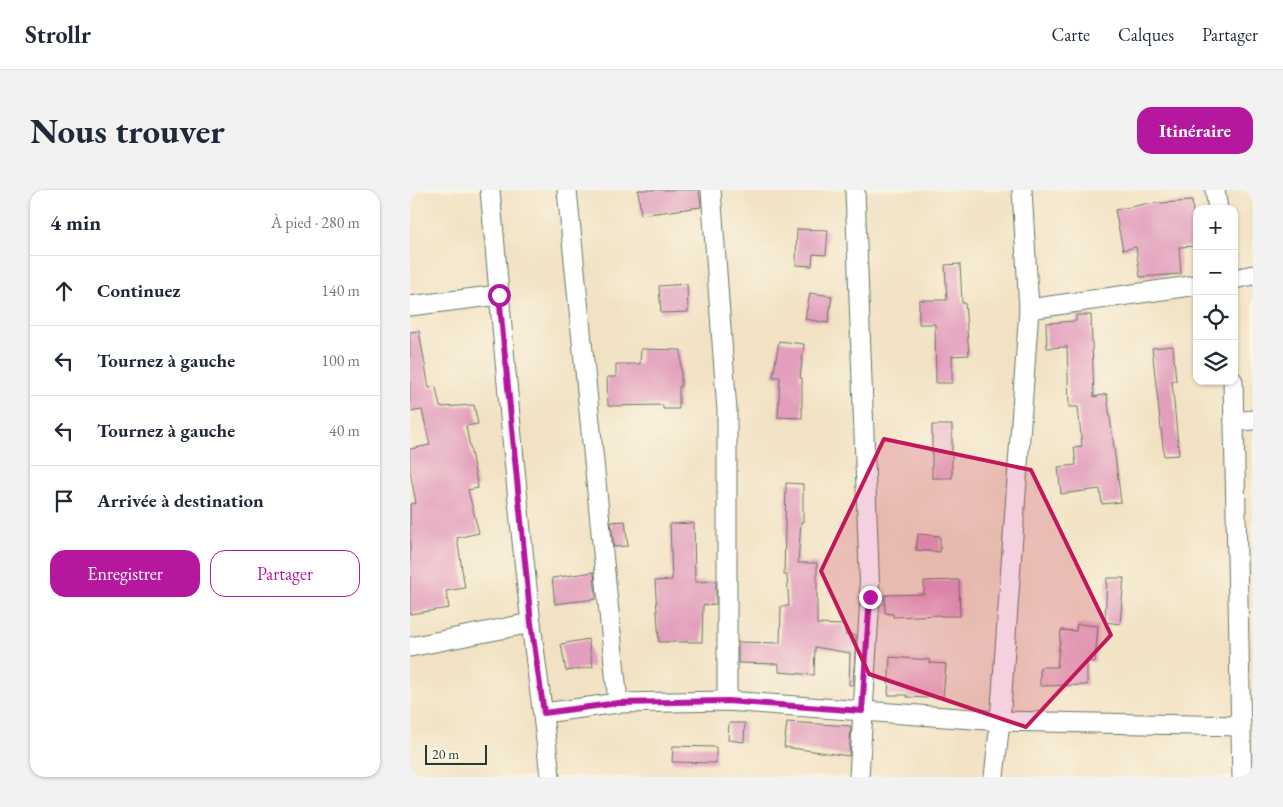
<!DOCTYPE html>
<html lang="fr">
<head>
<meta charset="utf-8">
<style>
	body { margin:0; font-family:"EB Garamond",serif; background:#f2f2f3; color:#1f2937 }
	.controls { position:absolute; right:15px; top:15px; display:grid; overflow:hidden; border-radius:10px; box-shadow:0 1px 4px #0004 }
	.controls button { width:45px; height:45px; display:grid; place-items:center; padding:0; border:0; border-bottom:1px solid #e0e1e3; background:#fff; color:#1f2937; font:25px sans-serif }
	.scale { position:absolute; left:15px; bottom:12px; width:62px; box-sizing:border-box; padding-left:5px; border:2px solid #1f3d34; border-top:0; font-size:14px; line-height:18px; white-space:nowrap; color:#1f3d34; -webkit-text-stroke:4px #fcf5e5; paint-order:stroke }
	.stop { position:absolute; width:15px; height:15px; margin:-11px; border:4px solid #b5179e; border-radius:50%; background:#fff }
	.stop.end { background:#b5179e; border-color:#fff; box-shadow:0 1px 5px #0008 }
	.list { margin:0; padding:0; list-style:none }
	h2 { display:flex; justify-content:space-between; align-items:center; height:65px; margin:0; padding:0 20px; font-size:21px }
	h2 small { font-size:16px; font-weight:400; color:#747a83 }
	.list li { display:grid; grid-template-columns:32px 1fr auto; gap:15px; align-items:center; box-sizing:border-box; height:70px; padding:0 20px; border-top:1px solid #e0e1e3 }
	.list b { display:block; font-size:19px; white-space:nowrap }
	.list em { font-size:16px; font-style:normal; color:#747a83 }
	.actions { display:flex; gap:10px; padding:15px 20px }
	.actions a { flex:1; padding:11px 0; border:1px solid #b5179e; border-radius:15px; text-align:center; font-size:18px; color:#b5179e }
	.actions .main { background:#b5179e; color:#fff }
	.icon { flex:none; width:28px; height:28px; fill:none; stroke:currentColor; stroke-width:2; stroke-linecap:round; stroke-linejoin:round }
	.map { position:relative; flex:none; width:843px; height:587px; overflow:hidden; border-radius:15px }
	header { display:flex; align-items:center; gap:30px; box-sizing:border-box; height:70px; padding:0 25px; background:#fff; border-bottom:1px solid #e0e1e3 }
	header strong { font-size:24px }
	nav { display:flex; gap:28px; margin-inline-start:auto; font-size:18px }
	.intro { display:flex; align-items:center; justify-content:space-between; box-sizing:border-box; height:120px; padding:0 30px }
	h1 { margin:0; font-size:35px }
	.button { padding:12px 22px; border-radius:15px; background:#b5179e; color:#fff; font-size:18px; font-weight:700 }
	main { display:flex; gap:30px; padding:0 30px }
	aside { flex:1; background:#fff; border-radius:15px; box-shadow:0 1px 4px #0004 }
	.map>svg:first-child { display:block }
</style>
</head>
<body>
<header>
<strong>Strollr</strong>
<nav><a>Carte</a><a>Calques</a><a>Partager</a></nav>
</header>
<div class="intro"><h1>Nous trouver</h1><a class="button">Itinéraire</a></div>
<main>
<aside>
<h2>4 min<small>À pied · 280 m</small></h2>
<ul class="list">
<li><svg class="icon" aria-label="ahead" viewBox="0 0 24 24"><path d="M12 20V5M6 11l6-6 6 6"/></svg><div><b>Continuez</b></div><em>140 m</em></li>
<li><svg class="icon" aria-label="left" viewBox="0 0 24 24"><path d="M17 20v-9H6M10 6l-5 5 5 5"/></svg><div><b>Tournez à gauche</b></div><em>100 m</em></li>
<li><svg class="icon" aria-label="left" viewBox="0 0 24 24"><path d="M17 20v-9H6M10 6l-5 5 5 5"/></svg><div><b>Tournez à gauche</b></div><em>40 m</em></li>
<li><svg class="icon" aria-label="arrive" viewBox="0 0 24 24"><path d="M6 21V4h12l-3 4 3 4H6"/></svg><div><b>Arrivée à destination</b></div></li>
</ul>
<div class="actions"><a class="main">Enregistrer</a><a>Partager</a></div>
</aside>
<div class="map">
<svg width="843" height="587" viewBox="0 0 843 587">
	<rect width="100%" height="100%" fill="#fcf5e5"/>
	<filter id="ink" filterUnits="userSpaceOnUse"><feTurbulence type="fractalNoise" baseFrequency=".02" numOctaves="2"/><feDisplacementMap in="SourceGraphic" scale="10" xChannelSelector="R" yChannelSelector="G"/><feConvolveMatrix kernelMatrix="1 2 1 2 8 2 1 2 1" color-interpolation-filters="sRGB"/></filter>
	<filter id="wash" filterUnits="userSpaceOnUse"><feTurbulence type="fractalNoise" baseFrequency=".0096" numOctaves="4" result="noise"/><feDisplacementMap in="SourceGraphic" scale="20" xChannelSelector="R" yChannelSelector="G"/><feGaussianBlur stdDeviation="1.12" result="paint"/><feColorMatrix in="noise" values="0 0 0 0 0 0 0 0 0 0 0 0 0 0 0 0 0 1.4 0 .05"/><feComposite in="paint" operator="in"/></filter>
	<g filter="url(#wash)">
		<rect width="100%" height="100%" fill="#f1e2c3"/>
		<g id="blocks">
			<!-- building -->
			<g fill="#e29ebc">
				<path d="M228 0H289L291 17 231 25Z"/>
				<path d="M782 11 786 56 769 57 771 84 730 87 726 57 713 60 705 20 735 14Z"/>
				<path d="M387 39 418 40 416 65 403 64 402 76 386 75Z"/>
				<path d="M550 74 552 113H555L559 165 542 166V193H526L525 134H509V110H537L535 75Z"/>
				<path d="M277 94 278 122 251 123 249 96Z"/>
				<path d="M400 103 422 106 418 133 395 129Z"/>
				<path d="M666 125H681L684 207 697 204 711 312 692 314 690 299 651 304 648 277 666 275 664 257 672 256 668 217H659L657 157 637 158 636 133 666 131Z"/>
				<path d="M9 141 19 198 26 197 30 217 64 215 68 234 56 236 68 298 58 300 69 343 47 348 55 398 36 401 39 418 0 424V314L6 313 0 281V259L20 255 12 220 0 222V142Z"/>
				<path d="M369 151 394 154 390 188H392V228L368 227 370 187H363Z"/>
				<path d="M763 156 766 191H762L769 265 754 266 742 158Z"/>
				<path d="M231 159 271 160V197H269V219H253V215L198 216 197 187H206V174H230Z"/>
				<rect x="522" y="235" width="20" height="53"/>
				<path d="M376 293 393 294V332H391L388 373H407V434L435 435V445H446L443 495H439L440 463 405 457 404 485 369 482V474L328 473V452L370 453 371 416H379L377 385H374Z"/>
				<path d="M215 331 218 356 204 357 201 332Z"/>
				<path d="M284 333 285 392 306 391V414L293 415 292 452H249L245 391 262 390 260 334Z"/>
				<path d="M508 344 530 346V362L506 360Z"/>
				<path d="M184 382 186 409 145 414 142 388Z"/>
				<path d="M697 388H714L710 434 695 432Z"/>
				<path d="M549 390 550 426H530V425L483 427V424L475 423V405L514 404V391Z"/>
				<path d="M667 434 688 436 685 472 677 471V495L630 496V477H647L651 440 666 441Z"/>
				<path d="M178 449 183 477 156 481 151 454Z"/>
				<path d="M480 467 520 470 519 473 536 474 533 507 517 506V508L497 507V505H478Z"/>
				<path d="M377 532 441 536 439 566 374 557Z"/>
				<path d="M319 533H335L334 552 318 550Z"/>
				<path d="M263 556 306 557V573L262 572Z"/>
			</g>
		</g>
	</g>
	<g filter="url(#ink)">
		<use href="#blocks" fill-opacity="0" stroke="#687766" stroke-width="1"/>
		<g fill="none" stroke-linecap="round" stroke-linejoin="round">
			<defs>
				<g id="street">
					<path d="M80 0C93 144 104 289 121 433 127 484 135 535 140 587"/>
					<path d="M157 0 208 513"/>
					<path d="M301 0 317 221V511"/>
					<path d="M445 0 460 407 449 587"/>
					<path d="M612 0 619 119"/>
					<path d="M805 0 808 19"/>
					<path d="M824 89 843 85"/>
					<path d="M0 116 89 105"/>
					<path d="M823 191 832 587"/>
					<path d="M824 232 843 230"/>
					<path d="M0 457 121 433"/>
					<path d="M134 523 208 513 317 511 590 531 831 536"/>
					<path d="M584 587 590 531 619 119 787 95"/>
				</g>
			</defs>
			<!-- street casing -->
			<use href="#street" stroke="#687766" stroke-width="21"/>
			<!-- street -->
			<use href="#street" stroke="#fff" stroke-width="19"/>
		</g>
	</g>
	<g fill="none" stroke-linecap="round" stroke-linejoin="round" filter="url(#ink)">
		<!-- route -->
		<path stroke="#b5179e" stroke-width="6" d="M89 105 121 433 134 523 208 513 317 511 452 521 460 407"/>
	</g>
	<!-- marked area -->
	<path fill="#c2185b" fill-opacity="0.2" stroke="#c2185b" stroke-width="4" stroke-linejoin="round" d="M474 249 621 280 701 445 616 537 459 484 411 381Z"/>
</svg>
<div class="controls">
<button>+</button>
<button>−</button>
<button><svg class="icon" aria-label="locate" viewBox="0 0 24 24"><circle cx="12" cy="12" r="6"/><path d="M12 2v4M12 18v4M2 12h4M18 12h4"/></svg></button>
<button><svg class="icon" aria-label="layers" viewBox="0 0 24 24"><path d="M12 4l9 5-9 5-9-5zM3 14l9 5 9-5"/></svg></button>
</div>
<div class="scale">20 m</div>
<div class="stop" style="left:89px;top:105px"></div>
<div class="stop end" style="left:460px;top:407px"></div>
</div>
</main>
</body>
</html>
